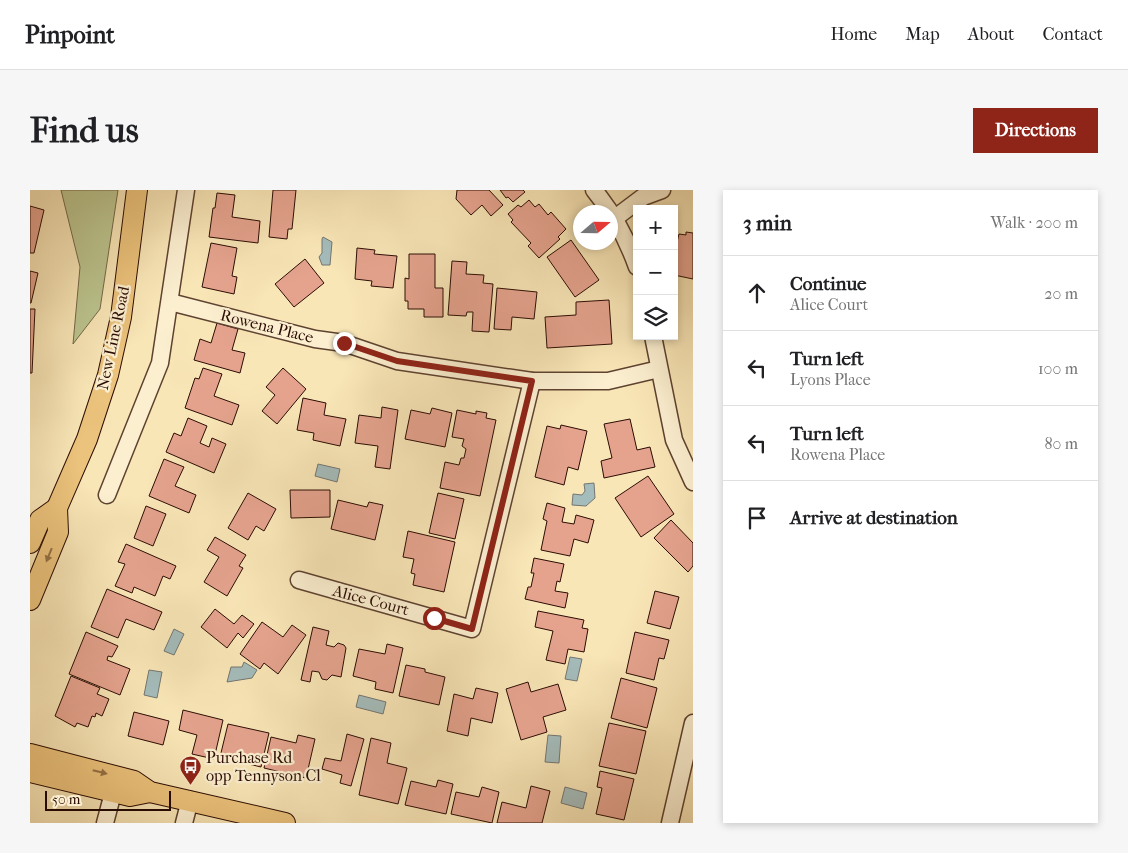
<!DOCTYPE html>
<html lang="en">
<head>
<meta charset="utf-8">
<style>
	body { margin:0; font-family:"IM FELL French Canon",serif; background:#f6f6f6; color:#202124 }
	.controls { position:absolute; right:15px; top:15px; display:grid; overflow:hidden; border-radius:0px; box-shadow:0 2px 8px #0003 }
	.controls button { width:45px; height:45px; display:grid; place-items:center; padding:0; border:0; border-bottom:1px solid #e0e0e0; background:#fff; color:#202124; font:25px sans-serif }
	.compass { position:absolute; left:543px; top:15px; width:45px; height:45px; border-radius:50%; background:#fff; box-shadow:0 2px 8px #0003; rotate:70deg }
	.scale { position:absolute; left:15px; bottom:12px; width:126px; box-sizing:border-box; padding-left:5px; border:2px solid #2b0c03; border-top:0; font-size:14px; line-height:18px; white-space:nowrap; color:#2b0c03; -webkit-text-stroke:4px #fbefd0; paint-order:stroke }
	.stop { position:absolute; width:15px; height:15px; margin:-11px; border:4px solid #8f2418; border-radius:50%; background:#fff }
	.stop.end { background:#8f2418; border-color:#fff; box-shadow:0 1px 5px #0008 }
	.list { margin:0; padding:0; list-style:none }
	h2 { display:flex; justify-content:space-between; align-items:center; height:65px; margin:0; padding:0 20px; font-size:21px }
	h2 small { font-size:16px; font-weight:400; color:#757577 }
	.list li { display:grid; grid-template-columns:32px 1fr auto; gap:15px; align-items:center; box-sizing:border-box; height:75px; padding:0 20px; border-top:1px solid #e0e0e0 }
	.list b { display:block; font-size:19px; white-space:nowrap }
	.list p { margin:0; font-size:16px; white-space:nowrap; color:#757577 }
	.list em { font-size:16px; font-style:normal; color:#757577 }
	.icon { flex:none; width:28px; height:28px; fill:none; stroke:currentColor; stroke-width:2; stroke-linecap:round; stroke-linejoin:round }
	.map { position:relative; flex:none; width:663px; height:633px; overflow:hidden; border-radius:0px }
	header { display:flex; align-items:center; gap:30px; box-sizing:border-box; height:70px; padding:0 25px; background:#fff; border-bottom:1px solid #e0e0e0 }
	header strong { font-size:24px }
	nav { display:flex; gap:28px; margin-inline-start:auto; font-size:18px }
	.intro { display:flex; align-items:center; justify-content:space-between; box-sizing:border-box; height:120px; padding:0 30px }
	h1 { margin:0; font-size:35px }
	.button { padding:12px 22px; border-radius:0px; background:#8f2418; color:#fff; font-size:18px; font-weight:700 }
	main { display:flex; gap:30px; padding:0 30px }
	aside { flex:1; background:#fff; border-radius:0px; box-shadow:0 2px 8px #0003 }
	.map>svg:first-child { display:block }
</style>
</head>
<body>
<header>
<strong>Pinpoint</strong>
<nav><a>Home</a><a>Map</a><a>About</a><a>Contact</a></nav>
</header>
<div class="intro"><h1>Find us</h1><a class="button">Directions</a></div>
<main>
<div class="map">
<svg width="663" height="633" viewBox="0 0 663 633">
	<rect width="100%" height="100%" fill="#f9e6b7"/>
	<filter id="stains"><feTurbulence type="fractalNoise" baseFrequency=".004" numOctaves="4"/><feColorMatrix values="0 0 0 0 .2 0 0 0 0 .09 0 0 0 0 .02 0 0 0 .5 -.17"/></filter>
	<radialGradient id="worn" r=".72"><stop offset=".6" stop-color="#630" stop-opacity="0"/><stop offset="1" stop-color="#630" stop-opacity=".3"/></radialGradient>
	<!-- green -->
	<path fill="#bcc58f" stroke="#746849" d="M31 0H88L70 119 43 154 50 77Z"/>
	<!-- water -->
	<g fill="#a4bcbb" stroke="#747671">
		<path d="M293 47 302 52 300 75H292L289 67 292 63V49Z"/>
		<path d="M288 274 310 279 307 292 285 286Z"/>
		<path d="M564 293 565 308 556 316 542 315 543 304 552 305 555 301 554 294Z"/>
		<path d="M144 439 154 444 144 465 134 461Z"/>
		<path d="M540 467 552 469 547 491 535 489Z"/>
		<path d="M214 472 227 480 222 488 197 492 201 477H212Z"/>
		<path d="M119 480 132 482 127 508 114 505Z"/>
		<path d="M329 505 356 512 353 524 326 517Z"/>
		<path d="M518 545 531 546 529 573 515 572Z"/>
		<path d="M535 597 557 603 553 619 531 613Z"/>
	</g>
	<!-- building -->
	<g fill="#e5a38e" stroke="#2b0c03">
		<path d="M243 0H266L262 39H258L257 49 239 47Z"/>
		<path d="M427 0H459L473 15 461 26 452 15 441 25 426 9Z"/>
		<path d="M470 0H493L495 2 483 12 478 7 476 8Z"/>
		<path d="M187 3 205 5 202 27 230 31 228 53 179 47 183 18H185Z"/>
		<path d="M499 10 505 17 509 14 518 25 521 22 536 39 528 47 530 49 509 68 498 56 501 53 481 32 483 30 478 24 488 15 491 17Z"/>
		<path d="M0 16 14 20 4 63H0Z"/>
		<path d="M656 42 663 43V89L644 85V64L649 44 656 45Z"/>
		<path d="M541 50 569 90 545 107 517 67Z"/>
		<path d="M181 53 207 58 202 86 207 87 204 104 172 97Z"/>
		<path d="M327 58 345 60 344 64 367 66 363 98 341 96 342 91 325 89Z"/>
		<path d="M379 64H405V98H413V127H394V119H378V111H375V88L379 89Z"/>
		<path d="M275 69 294 93 264 117 245 94Z"/>
		<path d="M422 71 437 72 436 84 454 85 453 93 463 94 459 142 442 141 443 122H437L436 126 418 125Z"/>
		<path d="M0 81 8 83 1 113H0Z"/>
		<path d="M467 98 507 102 504 129 482 127 481 140 464 139Z"/>
		<path d="M579 110 582 154 517 158 515 127 546 125V112Z"/>
		<path d="M0 119H5L2 183H0Z"/>
		<path d="M187 133 208 139 202 160 215 163 210 183 164 170 170 149 181 153Z"/>
		<path d="M173 178 192 184 184 206 209 215 202 235 155 218 165 188 169 189Z"/>
		<path d="M253 178 276 199 247 234 232 221 245 205 236 197Z"/>
		<path d="M273 208 296 213 294 225 316 229 310 256 283 250 284 243 267 240Z"/>
		<path d="M352 217 368 220 360 279 345 277 348 256 325 253 329 225 351 228Z"/>
		<path d="M402 218 422 223 415 257 375 249 381 220 400 224Z"/>
		<path d="M427 220 446 224V221L457 223 456 228 466 230 450 306 410 298 415 272 429 275 431 268H434L436 259 432 256 434 249 422 247Z"/>
		<path d="M158 228 177 236 170 253 179 257 182 248 196 254 184 283 136 262 144 243 151 246Z"/>
		<path d="M600 229 607 260 620 257 625 277 574 288 571 271 582 268 574 234Z"/>
		<path d="M531 235 557 241 548 280 538 277 534 295 505 287 517 236 530 239Z"/>
		<path d="M134 269 154 277 145 296 166 305 159 323 119 306Z"/>
		<path d="M618 286 644 324 611 347 585 308Z"/>
		<path d="M260 300H300V327L261 328Z"/>
		<path d="M218 303 246 319 234 341 226 336 218 350 198 338Z"/>
		<path d="M408 303 434 309 425 349 399 343Z"/>
		<path d="M308 310 337 317 339 312 353 315 345 350 301 339Z"/>
		<path d="M517 313 535 318 532 332 544 334 546 325 564 330 558 353 544 349 540 366 511 360 517 331 513 329Z"/>
		<path d="M116 316 136 324 123 356 104 348Z"/>
		<path d="M641 330 663 353V376L658 382 624 348Z"/>
		<path d="M378 341 425 352 414 402 383 395 385 384 381 383 384 369 373 367Z"/>
		<path d="M185 347 216 365 209 376 213 378 197 406 174 392 189 367 177 360Z"/>
		<path d="M96 354 146 376 140 389 133 386 125 406 104 397 102 403 85 396 95 374 88 372Z"/>
		<path d="M504 368 534 374 530 392 527 391 525 401 538 403 535 418 495 409 498 397H501L504 383H501Z"/>
		<path d="M77 399 132 422 124 440 96 429 88 448 61 437Z"/>
		<path d="M625 401 649 407 640 439 617 433Z"/>
		<path d="M185 419 204 434 212 425 224 434 213 448 208 443 197 458 171 437Z"/>
		<path d="M508 421 554 430 552 438 558 439 554 462 538 459 535 474 516 470 523 441 505 437Z"/>
		<path d="M232 432 253 447 262 435 276 445 248 484 234 473 230 479 210 464Z"/>
		<path d="M283 437 299 441 296 455 304 457 308 453 314 455 316 458 311 487 302 485 297 490 292 489 289 482 282 481 280 492 271 490Z"/>
		<path d="M56 442 88 456 82 467 78 466 77 470 100 479 90 505 39 484Z"/>
		<path d="M605 442 639 450 634 469 629 468 624 490 596 483Z"/>
		<path d="M357 454 373 458 363 503 345 499 346 492 323 486 329 459 355 464Z"/>
		<path d="M376 475 395 479V482L415 487 409 515 369 506Z"/>
		<path d="M41 486 70 498 67 504 79 509 72 526 66 523 65 527 62 526 58 537 47 533 45 537 25 526Z"/>
		<path d="M591 488 627 498 617 538 581 528Z"/>
		<path d="M498 492 501 502 528 494 536 520 513 527 517 542 491 550 476 499Z"/>
		<path d="M446 498 468 503 462 533 441 528 438 546 417 541 424 504 443 509Z"/>
		<path d="M153 520 193 530 184 569 162 564 167 545 149 540Z"/>
		<path d="M104 522 139 531 133 555 98 546Z"/>
		<path d="M579 533 616 541 606 584 569 576Z"/>
		<path d="M198 534 239 543 231 577 190 567Z"/>
		<path d="M317 544 334 549 321 596 310 593 312 585 292 579 295 568 311 571Z"/>
		<path d="M268 545 285 549 276 588 234 578 241 547 266 553Z"/>
		<path d="M341 548 361 553 357 573 377 578 368 614 329 605Z"/>
		<path d="M570 581 604 589 594 630 566 624 572 598 567 597Z"/>
		<path d="M408 590 423 594 416 624 375 615 381 591 406 597Z"/>
		<path d="M501 596 520 601 512 633H467L472 612 496 618Z"/>
		<path d="M452 597 469 602 462 633 421 624 426 602 449 607Z"/>
	</g>
	<g fill="none" stroke-linecap="round" stroke-linejoin="round">
		<defs>
			<g id="minor">
				<path d="M564 0C583 23 597 49 607 77"/>
				<path d="M585 28 613 7 632 0"/>
				<path d="M140 112 285 149 314 153 367 171 502 191H578L629 179"/>
				<path d="M623 146 644 250 663 292"/>
				<path d="M77 305 130 173 156 0"/>
				<path d="M269 390 442 439 502 191"/>
				<path d="M75 633 83 603"/>
				<path d="M154 633 160 610"/>
				<path d="M640 633 663 533"/>
			</g>
			<g id="major">
				<path d="M0 353 10 330 27 318"/>
				<path d="M0 410 28 342 27 318 57 249 78 185 91 127 107 0"/>
				<path d="M0 564 104 591 120 602 255 633"/>
				<path d="M0 582 100 606 120 602"/>
			</g>
		</defs>
		<!-- minor casing -->
		<use href="#minor" stroke="#5e4230" stroke-width="19"/>
		<!-- major casing -->
		<use href="#major" stroke="#2b0c03" stroke-width="22"/>
		<!-- minor -->
		<use href="#minor" stroke="#fbefd0" stroke-width="16"/>
		<!-- major -->
		<use href="#major" stroke="#ecc37c" stroke-width="20"/>
	</g>
	<!-- one-way arrows -->
	<defs><path id="oneway-solid" d="M-6-.8H1V-3.2L6.5 0L1 3.2V.8H-6Z" transform="scale(1.25)"/></defs>
	<g fill="#957146">
		<use href="#oneway-solid" transform="translate(19 365) rotate(112)"/>
		<use href="#oneway-solid" transform="translate(70 582) rotate(14)"/>
	</g>
	<g fill="none" stroke-linecap="round" stroke-linejoin="round">
		<!-- route -->
		<path stroke="#8f2418" stroke-width="6" d="M314 153 367 171 502 191 442 439 404 428"/>
	</g>
	<!-- icons -->
	<defs>
		<symbol id="bus-pin" viewBox="-11 -11 22 30"><path d="M0 17L-7.5 6A9.5 9.5 0 1 1 7.5 6Z" fill="#8f2418" stroke="#fbefd0"/><path d="M-5-6H5V4H4V6H2V4H-2V6H-4V4H-5ZM-3.5-4V0h7V-4ZM-3.5 1.2v1.5H-2V1.2ZM2 1.2v1.5H3.5V1.2Z" fill="#fff"/></symbol>
	</defs>
	<g fill-rule="evenodd">
		<use href="#bus-pin" x="148" y="564" width="25" height="34"/>
	</g>
	<g text-anchor="middle" dominant-baseline="central" stroke-width="4.5" stroke-linejoin="round" paint-order="stroke">
		<!-- street labels -->
		<g font-size="16" fill="#2b0c03" stroke="#fbefd0">
			<text transform="translate(237 136) rotate(14)">Rowena Place</text>
			<text transform="translate(83 148) rotate(-78)">New Line Road</text>
			<text transform="translate(341 410) rotate(15)">Alice Court</text>
		</g>
		<!-- poi labels -->
		<g font-size="16" fill="#2b0c03" stroke="#fbefd0" text-anchor="start">
			<text x="176" y="567">Purchase Rd<tspan x="176" dy="18">opp Tennyson Cl</tspan></text>
		</g>
	</g>
	<rect width="100%" height="100%" filter="url(#stains)"/>
	<rect width="100%" height="100%" fill="url(#worn)"/>
</svg>
<div class="controls">
<button>+</button>
<button>−</button>
<button><svg class="icon" aria-label="layers" viewBox="0 0 24 24"><path d="M12 4l9 5-9 5-9-5zM3 14l9 5 9-5"/></svg></button>
</div>
<svg class="compass" viewBox="-18 -18 36 36"><path d="M0-13l5 13h-10z" fill="#e53935"/><path d="M0 13l5-13h-10z" fill="#757577"/></svg>
<div class="scale">50 m</div>
<div class="stop" style="left:404px;top:428px"></div>
<div class="stop end" style="left:314px;top:153px"></div>
</div>
<aside>
<h2>3 min<small>Walk · 200 m</small></h2>
<ul class="list">
<li><svg class="icon" aria-label="ahead" viewBox="0 0 24 24"><path d="M12 20V5M6 11l6-6 6 6"/></svg><div><b>Continue</b><p>Alice Court</p></div><em>20 m</em></li>
<li><svg class="icon" aria-label="left" viewBox="0 0 24 24"><path d="M17 20v-9H6M10 6l-5 5 5 5"/></svg><div><b>Turn left</b><p>Lyons Place</p></div><em>100 m</em></li>
<li><svg class="icon" aria-label="left" viewBox="0 0 24 24"><path d="M17 20v-9H6M10 6l-5 5 5 5"/></svg><div><b>Turn left</b><p>Rowena Place</p></div><em>80 m</em></li>
<li><svg class="icon" aria-label="arrive" viewBox="0 0 24 24"><path d="M6 21V4h12l-3 4 3 4H6"/></svg><div><b>Arrive at destination</b></div></li>
</ul>
</aside>
</main>
</body>
</html>
